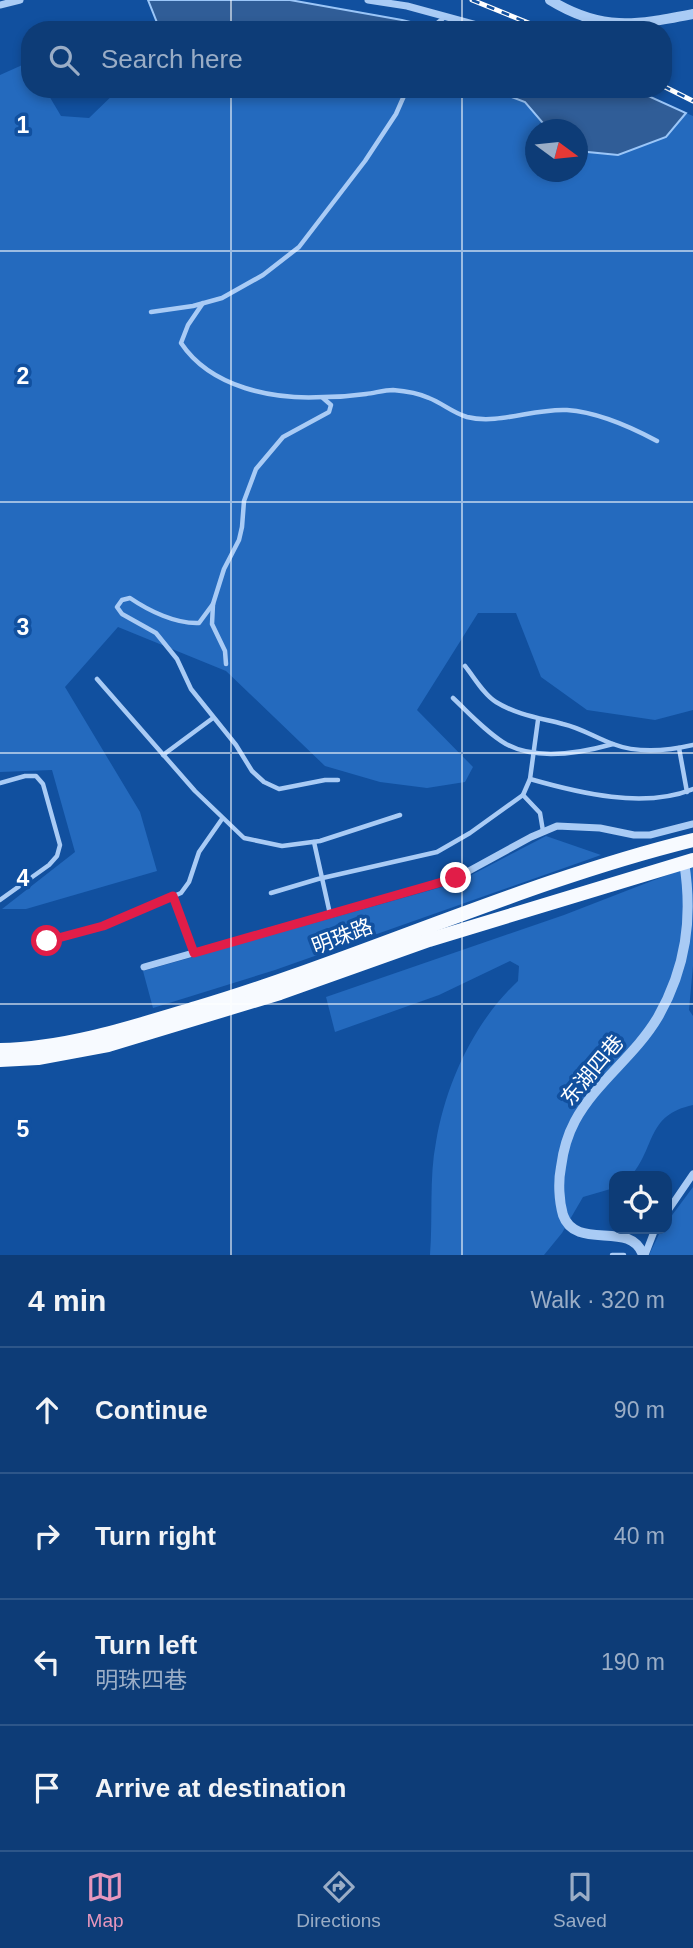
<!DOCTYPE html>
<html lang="en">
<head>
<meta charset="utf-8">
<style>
	body { margin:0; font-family:Helvetica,"Noto Sans SC",sans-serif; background:#16437c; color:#f1f3f6 }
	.controls { position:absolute; right:21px; bottom:21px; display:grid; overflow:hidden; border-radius:14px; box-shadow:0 4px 10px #0003 }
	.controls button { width:63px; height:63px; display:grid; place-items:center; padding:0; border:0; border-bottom:2px solid #2d5689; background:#0d3c77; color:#f1f3f6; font:35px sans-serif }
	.compass { position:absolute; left:525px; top:119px; width:63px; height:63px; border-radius:50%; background:#0d3c77; box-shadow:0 4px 10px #0003; rotate:105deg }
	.stop { position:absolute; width:21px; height:21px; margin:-16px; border:5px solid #e11d48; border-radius:50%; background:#fff }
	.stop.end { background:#e11d48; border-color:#fff; box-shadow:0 2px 7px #0008 }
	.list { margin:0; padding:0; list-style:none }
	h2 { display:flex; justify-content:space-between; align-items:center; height:91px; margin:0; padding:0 28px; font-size:30px }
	h2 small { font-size:23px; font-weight:400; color:#9aadc6 }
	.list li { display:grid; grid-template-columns:46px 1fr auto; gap:21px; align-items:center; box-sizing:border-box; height:126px; padding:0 28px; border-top:2px solid #2d5689 }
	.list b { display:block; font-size:26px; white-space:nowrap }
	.list p { margin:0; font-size:23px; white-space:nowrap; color:#9aadc6 }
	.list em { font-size:23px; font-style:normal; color:#9aadc6 }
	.icon { flex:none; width:38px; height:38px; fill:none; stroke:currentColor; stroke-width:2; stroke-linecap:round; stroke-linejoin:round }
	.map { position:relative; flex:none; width:693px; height:1255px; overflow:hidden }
	.search { position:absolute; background:#0d3c77; box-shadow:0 4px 10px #0003; left:21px; right:21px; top:21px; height:77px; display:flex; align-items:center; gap:18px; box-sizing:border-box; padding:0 24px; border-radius:28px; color:#9aadc6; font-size:26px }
	.sheet { height:595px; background:#0d3c77 }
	nav { display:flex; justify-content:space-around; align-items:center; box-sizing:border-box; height:98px; border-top:2px solid #2d5689; background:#0d3c77; font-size:19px; color:#9aadc6 }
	nav a { display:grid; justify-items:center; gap:4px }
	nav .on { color:#e797bd }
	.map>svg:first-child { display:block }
</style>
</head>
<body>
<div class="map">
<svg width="693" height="1255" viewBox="0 0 693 1255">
	<rect width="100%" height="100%" fill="#11509f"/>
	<!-- green -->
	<g fill="#246abe">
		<path d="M29 62 30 89H45L61 116 89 118 119 89H490L525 102 548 129 536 130V172H578V151L618 155 666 137 686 113 693 116V710L655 720 587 710 541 677 516 613H478L417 710 473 767 465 782 427 788 380 782 325 766 226 671 118 627 65 687 140 812 157 871 26 909H2L75 852 52 770 0 772V75Z"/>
		<path d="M546 836 601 855 275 970 153 1008 143 971 456 883Z"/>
		<path d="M693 865V966L689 1010 693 1016V1105C646 1115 656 1147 631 1176H614V1188L583 1197 562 1233 544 1255H430C433 1218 429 1177 436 1142 446 1083 474 1022 518 981L519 966 510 961 439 995 335 1032 326 997 564 915Z"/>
		<path d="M693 1187V1255H649L661 1230 667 1229V1222Z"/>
	</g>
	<!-- water -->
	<g fill="#305d97" stroke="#9bc6f8" stroke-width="2">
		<path d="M148 0H290L402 20 444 30H160Z"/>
		<path d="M490 89H633L686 113 666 137 618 155 578 151V130L548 129 525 102Z"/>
	</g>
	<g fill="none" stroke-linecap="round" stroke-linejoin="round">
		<!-- service -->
		<g stroke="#a9cbf5" stroke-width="4.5">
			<path d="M428 30 445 17"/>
			<path d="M203 303 188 325 181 343C211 388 274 400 324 397 338 397 352 396 366 394 375 393 384 390 393 390 405 391 418 393 429 398 442 403 453 413 467 417 499 425 534 408 567 410 596 412 631 427 657 441"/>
			<path d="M151 312 193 306 222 298 263 275 299 247 365 161 396 114 407 89"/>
			<path d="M213 604 199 623C176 624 149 611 130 598L122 600 117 607 122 614 156 633 177 659 191 689 236 745 252 771 264 782 279 789 325 780H338"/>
			<path d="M226 664 225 651 212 624 213 604 224 569 239 540 242 527 244 501 256 469 283 437 329 412 331 405 323 398"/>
			<path d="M465 666C474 677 484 695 496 702 517 715 540 718 563 724 581 728 596 738 613 744 639 754 667 751 693 745"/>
			<path d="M97 679 195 791 244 838 282 846 320 841 400 815"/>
			<path d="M453 698C470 714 486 732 506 744 537 761 581 753 613 744"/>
			<path d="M679 748 687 792"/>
			<path d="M163 755 213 718"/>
			<path d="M530 779C579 793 644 809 693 789"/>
			<path d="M0 783 25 776H36L43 784 60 845 57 856 49 865 0 900"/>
			<path d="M523 795 540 813 543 831"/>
			<path d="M314 842 330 914"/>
			<path d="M271 893 318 879 437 852 470 833 523 795 530 779 538 720"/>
			<path d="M173 896 194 953"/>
			<path d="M47 941 103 926 181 893 189 882 199 852 222 819"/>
			<path d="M612 1255H624"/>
		</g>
		<!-- minor -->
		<g stroke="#a9cbf5" stroke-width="7">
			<path d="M368 0 407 6 495 30"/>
			<path d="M0 5 20 0"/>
			<path d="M582 30 586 19"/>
			<path d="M144 967 456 878 531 837 557 826 600 828 634 835H650L693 824"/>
			<path d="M667 1212 693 1174"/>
			<path d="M645 1255 655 1229"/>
		</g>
		<!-- tertiary -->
		<g stroke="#a9cbf5" stroke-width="10">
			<path d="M550 0C602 32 636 25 693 14"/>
			<path d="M643 1255C631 1219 576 1252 563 1215 559 1201 558 1182 561 1167 563 1151 567 1136 575 1121 596 1082 635 1056 658 1017 686 968 693 918 684 862"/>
		</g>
		<!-- primary -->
		<g stroke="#f7faff" stroke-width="14">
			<path d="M0 1050C66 1049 133 1027 196 1008 363 958 523 882 693 840"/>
			<path d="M0 1060 38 1058 108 1045 280 993 429 940 693 860"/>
		</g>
		<defs>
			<g id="rail">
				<path d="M472 0 546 30"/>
				<path d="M663 86 693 101"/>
			</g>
		</defs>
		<!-- rail casing -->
		<use href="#rail" stroke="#fff" stroke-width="5"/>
		<!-- rail -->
		<use href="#rail" stroke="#11509f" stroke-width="2.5" stroke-dasharray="8" stroke-linecap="butt"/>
	</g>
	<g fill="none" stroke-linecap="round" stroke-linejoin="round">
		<!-- route -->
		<path stroke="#e11d48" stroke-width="9" d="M47 941 103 926 173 896 194 953 456 878"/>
	</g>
	<!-- grid -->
	<path fill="none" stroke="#fff" stroke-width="2" stroke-opacity="0.55" d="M231 0V30M462 0V30M231 89V1255M462 89V1255M0 251H693M0 502H693M0 753H693M0 1004H693"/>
	<g text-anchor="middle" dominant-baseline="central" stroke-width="7" stroke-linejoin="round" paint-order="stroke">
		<!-- street labels -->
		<g font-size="21" fill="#fff" stroke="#11509f">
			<text transform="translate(342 936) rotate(-21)">明珠路</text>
			<text transform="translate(592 1070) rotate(-50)">东湖四巷</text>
		</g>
	</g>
	<g font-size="23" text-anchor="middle" font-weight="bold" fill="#fff" stroke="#11509f" stroke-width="7" stroke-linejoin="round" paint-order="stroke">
		<text x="23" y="133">1</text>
		<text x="23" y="384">2</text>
		<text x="23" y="635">3</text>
		<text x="23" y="886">4</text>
		<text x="23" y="1137">5</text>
	</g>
</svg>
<div class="controls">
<button><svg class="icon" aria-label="locate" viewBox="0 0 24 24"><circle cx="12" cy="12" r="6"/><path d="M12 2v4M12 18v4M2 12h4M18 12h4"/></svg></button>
</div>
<svg class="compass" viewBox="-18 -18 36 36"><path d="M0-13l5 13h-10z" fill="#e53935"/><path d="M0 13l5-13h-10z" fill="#9aadc6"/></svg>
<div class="stop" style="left:47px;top:941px"></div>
<div class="stop end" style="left:456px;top:878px"></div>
<div class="search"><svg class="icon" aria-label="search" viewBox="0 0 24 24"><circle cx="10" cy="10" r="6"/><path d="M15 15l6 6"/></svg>Search here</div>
</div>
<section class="sheet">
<h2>4 min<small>Walk · 320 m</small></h2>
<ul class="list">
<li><svg class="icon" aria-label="ahead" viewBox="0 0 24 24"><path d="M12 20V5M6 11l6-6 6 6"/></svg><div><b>Continue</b></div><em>90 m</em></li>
<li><svg class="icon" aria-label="right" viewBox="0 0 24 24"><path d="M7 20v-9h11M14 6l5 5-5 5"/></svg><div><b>Turn right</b></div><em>40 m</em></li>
<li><svg class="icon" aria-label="left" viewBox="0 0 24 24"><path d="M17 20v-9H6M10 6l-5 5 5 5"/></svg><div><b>Turn left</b><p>明珠四巷</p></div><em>190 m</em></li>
<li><svg class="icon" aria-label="arrive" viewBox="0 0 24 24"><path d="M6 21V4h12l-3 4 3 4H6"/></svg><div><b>Arrive at destination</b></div></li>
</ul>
</section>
<nav>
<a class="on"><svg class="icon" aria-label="map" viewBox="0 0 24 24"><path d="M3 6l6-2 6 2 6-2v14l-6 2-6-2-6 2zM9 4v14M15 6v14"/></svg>Map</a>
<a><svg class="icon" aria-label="directions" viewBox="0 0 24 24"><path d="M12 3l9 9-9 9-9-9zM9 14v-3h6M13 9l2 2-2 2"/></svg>Directions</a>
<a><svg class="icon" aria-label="saved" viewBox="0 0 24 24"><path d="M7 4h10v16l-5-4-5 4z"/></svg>Saved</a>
</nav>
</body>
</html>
